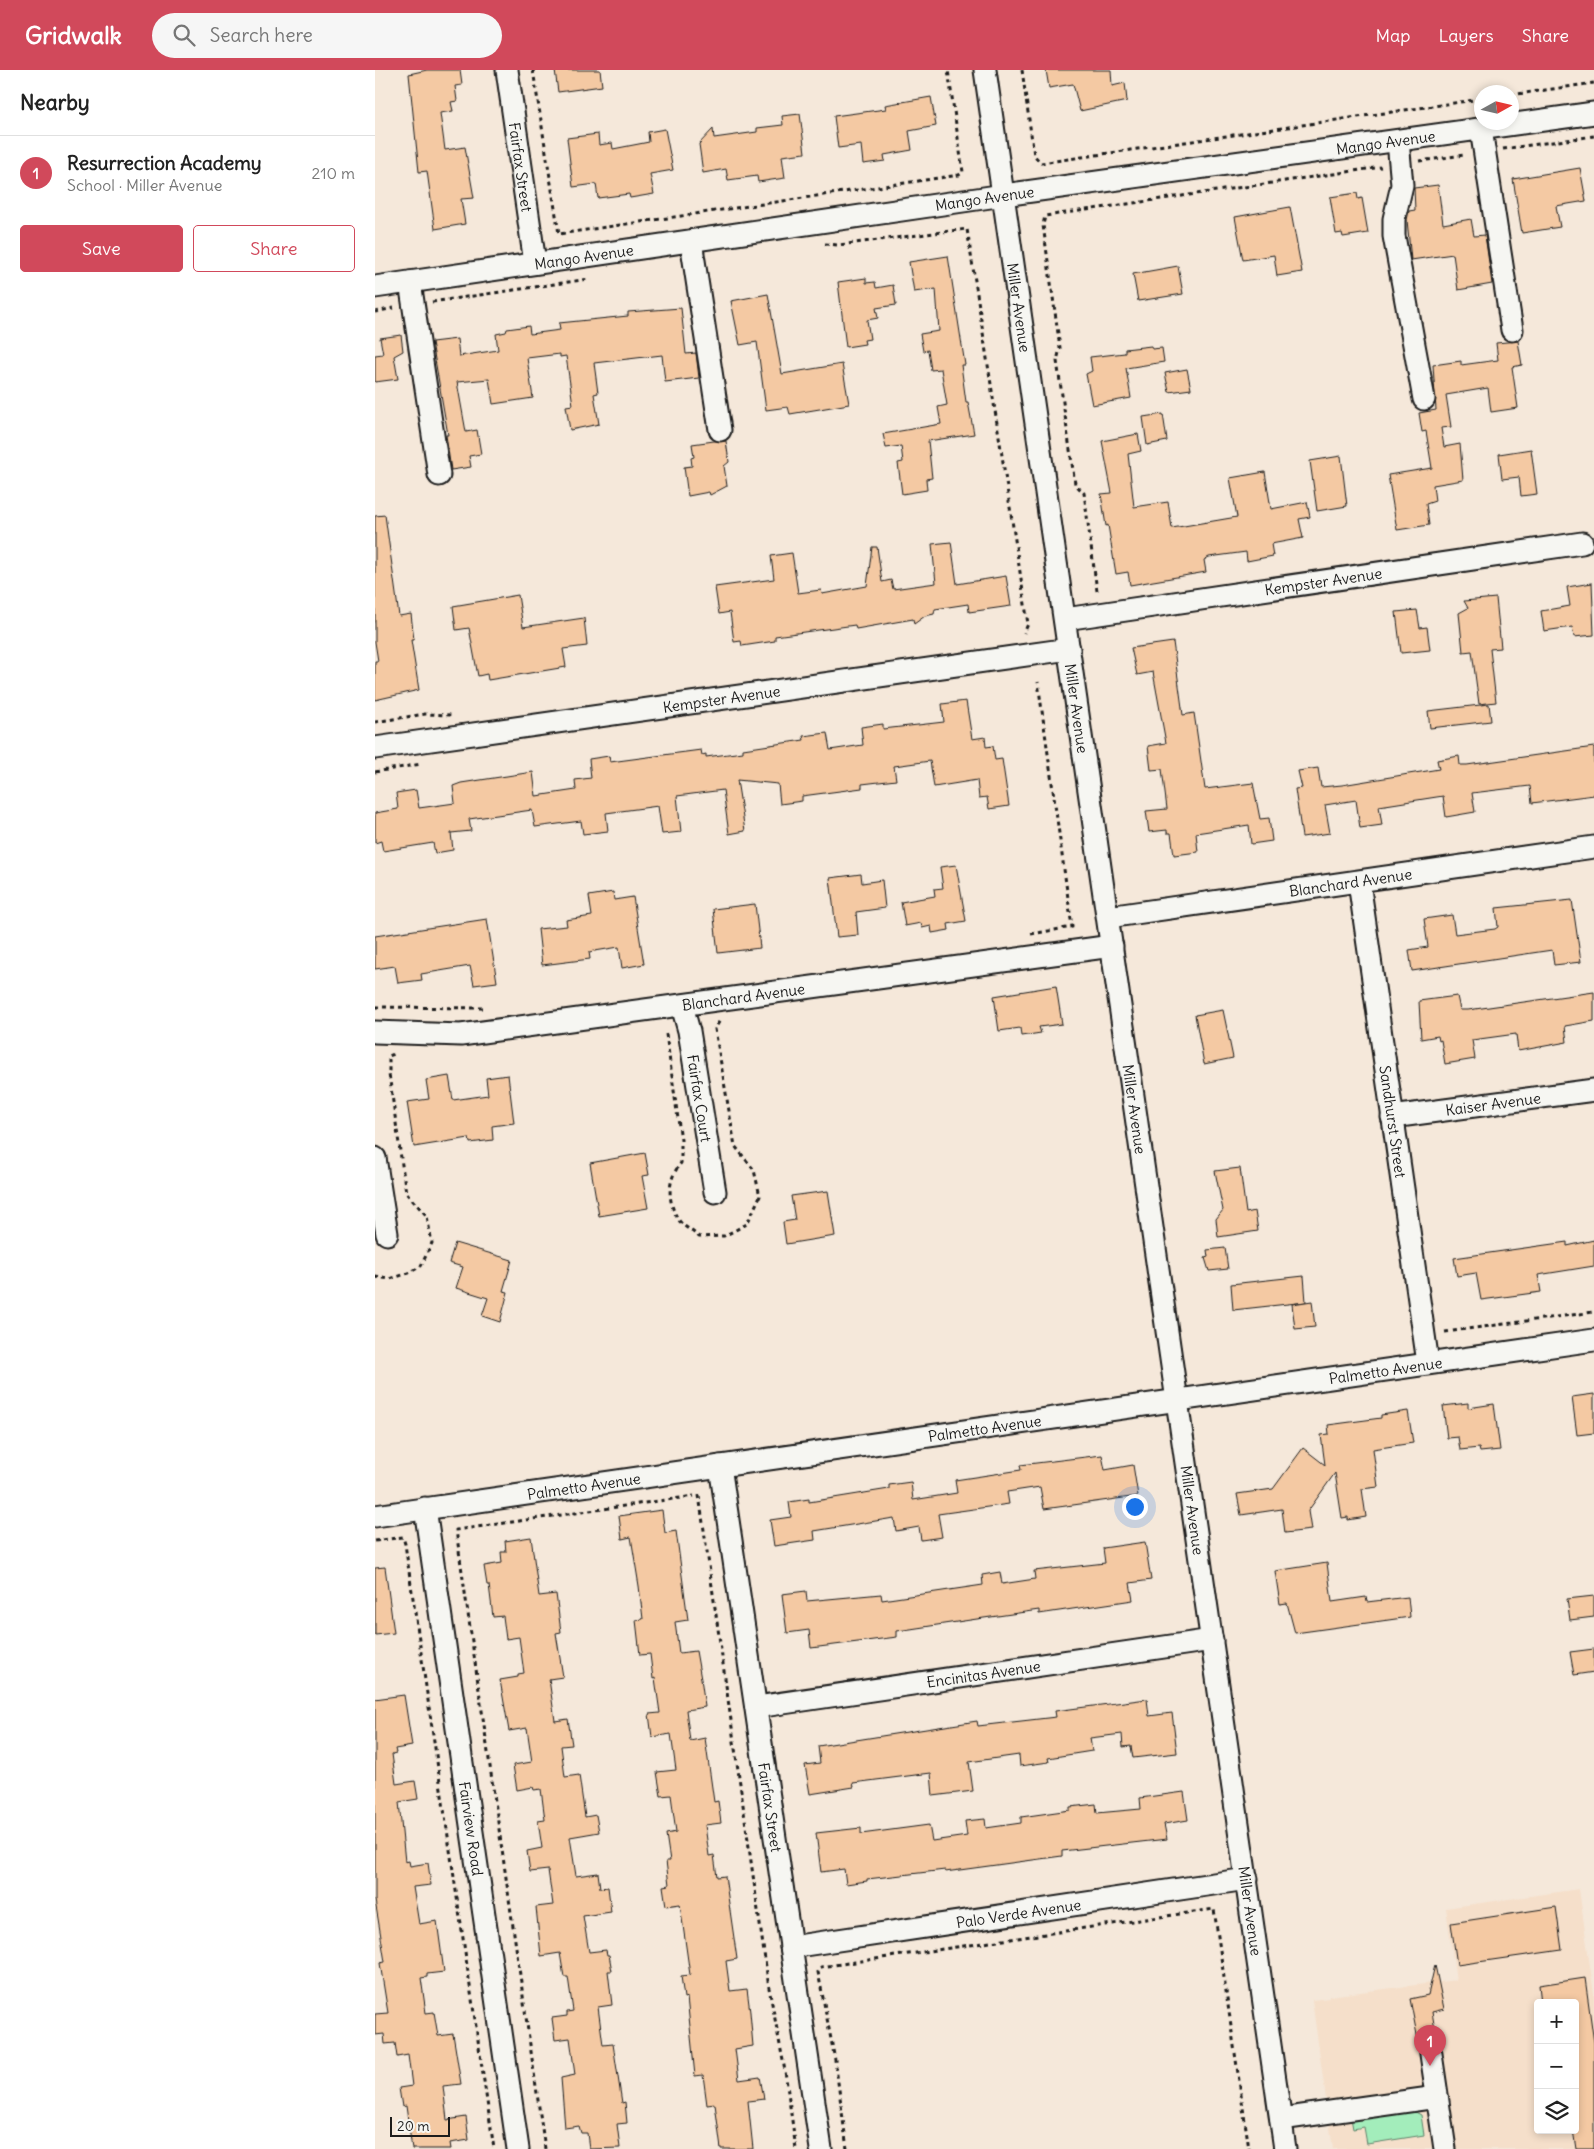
<!DOCTYPE html>
<html lang="en">
<head>
<meta charset="utf-8">
<style>
	body { margin:0; font-family:Delius,sans-serif; background:#f6f6f6; color:#222 }
	.controls { position:absolute; right:15px; bottom:15px; display:grid; overflow:hidden; border-radius:5px; box-shadow:0 2px 8px #0003 }
	.controls button { width:45px; height:45px; display:grid; place-items:center; padding:0; border:0; border-bottom:1px solid #e0e0e0; background:#fff; color:#222; font:25px sans-serif }
	.compass { position:absolute; left:1099px; top:15px; width:45px; height:45px; border-radius:50%; background:#fff; box-shadow:0 2px 8px #0003; rotate:82deg }
	.scale { position:absolute; left:15px; bottom:12px; width:60px; box-sizing:border-box; padding-left:5px; border:2px solid #1c1c1c; border-top:0; font-size:14px; line-height:18px; white-space:nowrap; color:#1c1c1c; -webkit-text-stroke:4px #f6f6f2; paint-order:stroke }
	.you { position:absolute; left:759px; top:1436px; width:18px; height:18px; margin:-12px; border:4px solid #fff; border-radius:50%; background:#1a73e8; box-shadow:0 0 0 8px #1a73e833 }
	.badge { display:grid; place-items:center; width:32px; height:32px; border-radius:50%; background:#d1495b; color:#fff; font-size:16px; font-weight:700 }
	.pin { position:absolute; translate:-50% -41px; filter:drop-shadow(0 1px 2px #0008) }
	.pin::after { content:''; position:absolute; top:26px; width:18px; height:15px; background:inherit; clip-path:polygon(0 0,100% 0,50% 100%) }
	.list { margin:0; padding:0; list-style:none }
	h2 { display:flex; justify-content:space-between; align-items:center; height:65px; margin:0; padding:0 20px; font-size:21px }
	h2 small { font-size:16px; font-weight:400; color:#767676 }
	.list li { display:grid; grid-template-columns:32px 1fr auto; gap:15px; align-items:center; box-sizing:border-box; height:75px; padding:0 20px; border-top:1px solid #e0e0e0 }
	.list b { display:block; font-size:19px; white-space:nowrap }
	.list p { margin:0; font-size:16px; white-space:nowrap; color:#767676 }
	.list em { font-size:16px; font-style:normal; color:#767676 }
	.actions { display:flex; gap:10px; padding:15px 20px }
	.actions a { flex:1; padding:11px 0; border:1px solid #d1495b; border-radius:5px; text-align:center; font-size:18px; color:#d1495b }
	.actions .main { background:#d1495b; color:#fff }
	.icon { flex:none; width:28px; height:28px; fill:none; stroke:currentColor; stroke-width:2; stroke-linecap:round; stroke-linejoin:round }
	.map { position:relative; flex:none; width:1219px; height:2079px; overflow:hidden }
	header { display:flex; align-items:center; gap:30px; box-sizing:border-box; height:70px; padding:0 25px; background:#d1495b; color:#fff }
	header strong { font-size:24px }
	nav { display:flex; gap:28px; margin-inline-start:auto; font-size:18px }
	.search { width:350px; height:45px; background:#f6f6f6; display:flex; align-items:center; gap:12px; box-sizing:border-box; padding:0 18px; border-radius:28px; color:#767676; font-size:19px }
	main { display:flex }
	aside { flex:1; background:#fff }
	.map>svg:first-child { display:block }
</style>
</head>
<body>
<header>
<strong>Gridwalk</strong>
<div class="search"><svg class="icon" aria-label="search" viewBox="0 0 24 24"><circle cx="10" cy="10" r="6"/><path d="M15 15l6 6"/></svg>Search here</div>
<nav><a>Map</a><a>Layers</a><a>Share</a></nav>
</header>
<main>
<aside>
<h2>Nearby<small></small></h2>
<ul class="list">
<li><span class="badge">1</span><div><b>Resurrection Academy</b><p>School · Miller Avenue</p></div><em>210 m</em></li>
</ul>
<div class="actions"><a class="main">Save</a><a>Share</a></div>
</aside>
<div class="map">
<svg width="1219" height="2079" viewBox="0 0 1219 2079">
	<rect width="100%" height="100%" fill="#f5e8da"/>
	<filter id="ink" filterUnits="userSpaceOnUse"><feTurbulence type="fractalNoise" baseFrequency=".02" numOctaves="2"/><feDisplacementMap in="SourceGraphic" scale="10" xChannelSelector="R" yChannelSelector="G"/><feConvolveMatrix kernelMatrix="1 2 1 2 8 2 1 2 1" color-interpolation-filters="sRGB"/></filter>
	<g filter="url(#ink)">
		<!-- built -->
		<path fill="#f5dfca" fill-rule="evenodd" d="M1204 1819 1219 1924V2079H958L937 1930 954 1928V1926L1081 1910 1071 1838ZM1163 1933H1200V2060H1163Z"/>
		<!-- green -->
		<path fill="#a3edbb" stroke="#60846c" d="M1035 2039 1046 2045 1049 2065 992 2074 989 2057 978 2059 976 2048Z"/>
		<!-- building -->
		<g fill="#f4c9a3" stroke="#1c1c1c">
			<path d="M52 0H85L87 15 80 16 82 31 76 32 78 41 65 43 70 80 90 77 99 128 86 129 90 154 60 159 52 101 44 102 34 4Z"/>
			<path d="M180 0H225L227 16 183 22Z"/>
			<path d="M671 0H736L737 16 750 13 752 31 705 41 698 14 674 18Z"/>
			<path d="M556 27 561 56 534 61 537 80 509 85 510 91 488 94 486 75 463 78 459 46 511 39 510 35Z"/>
			<path d="M425 44 430 83 407 86 410 108 383 112 382 106 353 110 351 99 328 103 324 74 338 59 339 68 382 62V58L408 55 407 46Z"/>
			<path d="M290 59 298 100 275 104 279 124 255 128 254 124 223 128 221 114 198 117 192 68 223 64 224 75 237 73 238 79 274 72 273 62Z"/>
			<path d="M1205 98 1211 131 1181 136 1185 157 1147 163 1138 109Z"/>
			<path d="M1063 115 1068 154 1096 149 1099 166 1110 165 1117 214 1083 220 1078 184 1036 190 1032 150 1034 141 1040 140 1039 118Z"/>
			<path d="M982 123 983 129 987 128 993 163 968 167 967 163 961 164 955 127Z"/>
			<path d="M915 137 927 202 902 206 899 185 868 190 860 147Z"/>
			<path d="M573 186 590 295H586L591 332H593L599 364 553 371 557 408 551 409 552 420 527 424 523 393 528 392 526 376 511 378 508 364 566 354 563 337 572 335 566 299 556 300 553 280 548 281 545 264 564 261 561 219 539 222 534 192Z"/>
			<path d="M803 196 808 224 763 231 758 204Z"/>
			<path d="M491 208V213L500 212 501 218 518 215 521 235 501 238 503 248 492 250 495 269 489 270 490 274 471 277 463 212Z"/>
			<path d="M393 224 407 304 467 294 474 334 415 344 413 337 391 340 382 272 365 275 356 231Z"/>
			<path d="M306 238 311 284 321 283 324 308 290 312 287 285 219 293 223 323 219 324 224 354 195 360 191 336 198 335 191 286 185 287V284L152 288 158 328 118 334 114 309 82 312 91 362 102 360 106 384 94 386 96 397 76 400 71 365H73L57 272 82 269 84 286 123 280 121 264 131 262 132 259 154 256 155 264 185 260 184 253 253 246V242Z"/>
			<path d="M26 265 28 281 19 286 23 309 0 312V285L8 284 5 268Z"/>
			<path d="M1143 271 1147 295 1137 297 1143 338 1116 342 1113 318 1071 325 1076 357 1066 358 1069 377 1085 374 1088 410 1058 415 1060 431 1051 434 1054 455 1022 460 1013 405 1057 398 1051 361 1047 362 1044 343 1061 340 1058 295 1086 291V295L1123 290 1121 273Z"/>
			<path d="M776 276 777 279 787 278 789 292 751 298 756 328 717 335 711 304 717 301 715 287 750 283V279Z"/>
			<path d="M812 299 816 319 794 322 790 303Z"/>
			<path d="M788 344 792 371 772 375 768 347Z"/>
			<path d="M763 364 766 381 753 384 759 437 793 432 797 458 862 447 855 408 890 402 896 439 932 432 935 447 924 449 928 468 896 474 898 486 872 491 871 482 834 487 829 490 831 502 755 515 753 502 741 504 733 455 731 456 726 424 737 423 727 371Z"/>
			<path d="M339 371H351L354 392 349 396 352 416 335 425 334 422 313 426 309 397 317 396 316 388 319 387 317 374Z"/>
			<path d="M1156 379 1162 424 1146 426 1144 407 1127 409 1124 384Z"/>
			<path d="M966 386 972 436 942 441 935 391Z"/>
			<path d="M10 445 24 546 36 544 39 570H36L44 620 0 630V591H3L0 572V446Z"/>
			<path d="M576 472 582 514 631 506 636 536 594 542 593 534 560 539 559 544 550 546 539 554 538 549 481 559 480 555 400 566V571L367 576 366 571 359 572 355 542 344 544 340 517 399 509 396 486 417 483 423 523 446 520 447 524 492 516 497 477H502L507 512 516 510 518 519 561 513 557 474Z"/>
			<path d="M1217 513 1219 565 1199 567 1197 557 1169 561 1166 541 1195 536 1192 517Z"/>
			<path d="M143 525 148 557 209 548 212 576 188 579 191 597 113 610 112 604 103 606 94 558 81 560 78 536Z"/>
			<path d="M1121 528 1126 578 1115 579 1121 632 1104 634 1097 581 1088 582 1084 543 1093 538 1089 531Z"/>
			<path d="M1042 540 1045 558 1052 557 1055 580 1026 583 1021 542Z"/>
			<path d="M798 572 808 645 819 643 830 719 878 713 885 749 894 748 897 771 876 774 874 755 821 763 823 782 799 785 796 763H792V760L774 762 771 741 792 739 787 699 776 700 773 676 791 673 778 602 762 605 756 578Z"/>
			<path d="M591 631 597 669 610 667 611 677 618 676 620 690 627 689 634 736 614 739 612 727 604 728 602 710 559 717 555 691 519 696 521 710 487 714V718L427 726V731L405 734 403 714 362 710 370 761 354 764 348 720 302 726 306 762 287 764 283 736 231 743 233 761 208 764 206 751 160 757 157 740 94 749 96 761 76 763 78 780 60 783 58 773 8 781 6 771 0 773V743L23 739 21 723 41 720 44 738 80 733 78 716 86 713 158 702 161 726 201 720 200 710 216 708 214 689 234 686 235 692 326 680 327 685 331 684V687L368 682V679L429 670 428 666 452 663 455 680 488 675 486 657 508 654V659L569 652 567 634Z"/>
			<path d="M1114 634 1116 651 1055 658 1053 641Z"/>
			<path d="M1219 677V725L1157 733 1155 716 1097 723 1100 742 1071 747 1068 726 1004 736 1007 755 985 758 981 730 950 735 955 763 927 767 920 719 927 718 923 701 943 698 946 717 967 715 1064 699 1062 690 1084 686 1085 695H1092Z"/>
			<path d="M581 795 591 851 573 854 574 860 557 863 556 856 547 858 546 853 530 856 526 832 560 826 559 819 568 818 565 797Z"/>
			<path d="M486 804 487 813 507 810 510 838 481 842 483 865 462 867 455 808Z"/>
			<path d="M238 822 239 830 258 827 269 894 247 898 244 877 214 882 215 889 167 895 163 859 192 856 191 850 217 846 214 826Z"/>
			<path d="M1197 830 1206 892 1179 895 1177 880 1037 901 1034 880 1053 877 1049 849 1077 845 1080 864 1120 859 1123 857 1121 838Z"/>
			<path d="M380 834 385 878 343 883 338 839Z"/>
			<path d="M112 849 122 912 99 915 95 896 46 904 47 910 23 913 20 896 0 899V866Z"/>
			<path d="M681 916 687 954 664 957 666 963 646 966 645 958 624 961 619 926Z"/>
			<path d="M1219 922V951L1190 956 1192 972 1143 981 1141 964 1097 970 1100 989 1070 994 1066 970 1064 971 1063 966 1046 969 1044 931 1082 926 1085 940H1093Z"/>
			<path d="M848 940 858 988 829 994 820 945Z"/>
			<path d="M133 1005 139 1053 117 1056 118 1070 95 1073 94 1068 39 1077 32 1032 54 1029 51 1010 74 1006 78 1030 113 1025 111 1008Z"/>
			<path d="M270 1083 274 1105 267 1106 273 1138 224 1146 215 1093Z"/>
			<path d="M865 1098 871 1143 880 1141 883 1161 843 1167 841 1149 848 1140 840 1101Z"/>
			<path d="M453 1121 460 1166 411 1174 408 1152 420 1150 416 1126Z"/>
			<path d="M1219 1170V1196L1163 1205 1166 1222 1106 1230 1101 1203 1082 1206 1079 1188 1192 1172V1176Z"/>
			<path d="M80 1173 137 1190 128 1221 133 1222 125 1252 107 1246 113 1228 81 1218 88 1197 74 1193Z"/>
			<path d="M850 1178 853 1199 834 1201 830 1188 833 1187 832 1180Z"/>
			<path d="M929 1206 931 1232 858 1240 856 1214Z"/>
			<path d="M937 1231 940 1257 920 1259 917 1234Z"/>
			<path d="M1219 1324V1363L1202 1365 1197 1327Z"/>
			<path d="M1093 1333V1338L1119 1334 1125 1380 1105 1382 1104 1378 1085 1380 1083 1367 1072 1368 1068 1336Z"/>
			<path d="M1033 1341 1038 1373 998 1379 1003 1417 987 1419 991 1447 973 1450V1447L967 1448 960 1403 933 1441 936 1460 910 1463 907 1439 866 1445 862 1424 898 1419 928 1378 950 1395 946 1365 954 1364 953 1355 1006 1348V1345Z"/>
			<path d="M727 1385 730 1400 758 1395 763 1426 669 1439 665 1417 632 1422 634 1434 563 1444 567 1467 546 1470 544 1457 521 1461 519 1448 439 1461 440 1470 399 1476 395 1450 416 1447 414 1432 434 1429V1432L514 1419V1415L536 1412 538 1430 582 1423 580 1410 646 1400 645 1395Z"/>
			<path d="M287 1440 290 1463 301 1461 313 1550 300 1552 304 1583 321 1581 327 1615 330 1637 311 1640 315 1671 330 1668 339 1732 343 1731 346 1753 330 1755 334 1786 339 1785 342 1807 350 1806 362 1889 351 1891 355 1921 372 1919 375 1942 378 1976 360 1979 364 2010 385 2007 389 2029 373 2031 378 2079H346L340 2034 332 2035 328 2005 320 2006 312 1927 309 1928 306 1906 315 1905 305 1834 291 1836 288 1816 294 1815 291 1791H295L291 1764 301 1762 296 1725 286 1726 282 1702 301 1700 296 1664 277 1667 274 1644 285 1643 280 1608 278 1609 275 1584 265 1585 261 1550 268 1549 264 1516 256 1467 247 1469 244 1446Z"/>
			<path d="M156 1467 164 1526 181 1524 186 1562 181 1563 188 1607 174 1609 180 1651 193 1649 197 1675 186 1676 190 1707 204 1705 210 1747 221 1745 224 1762 195 1767 201 1806 223 1803 225 1818 233 1817 236 1842 208 1846 214 1882 231 1880 232 1885H234L237 1901H233L237 1935 223 1937 228 1975 238 1974 247 2033 250 2032 252 2053 242 2054 245 2078 214 2079 212 2063H206L204 2056 190 2058 186 2008 200 2005 195 1968 180 1970 177 1948 192 1946V1942L198 1941 193 1907H189L185 1883 166 1886 161 1837 178 1835 173 1800 155 1802 152 1781 167 1778 163 1751 170 1750 166 1719 159 1720 158 1717 142 1720 138 1695 157 1692 152 1658 134 1661 125 1610 143 1607V1604L149 1603 144 1567 131 1569 128 1546 118 1547 114 1515H112L109 1496 127 1493 126 1482H131L130 1471Z"/>
			<path d="M770 1472 776 1510 755 1513 758 1530 664 1544V1540L602 1549 522 1561V1567L436 1578 434 1560 412 1563 407 1524 431 1521 432 1531 506 1524 507 1530 608 1515 607 1505 625 1502 627 1514 660 1509 659 1501 730 1493 728 1478Z"/>
			<path d="M952 1493 957 1532 991 1527 992 1532 1033 1527 1035 1547 920 1563 912 1533 905 1534 900 1501Z"/>
			<path d="M10 1497 19 1563 0 1565V1498Z"/>
			<path d="M1219 1526V1547L1195 1550 1192 1529Z"/>
			<path d="M1219 1579V1602L1199 1605 1195 1582Z"/>
			<path d="M29 1625 37 1676 20 1679 21 1683 17 1684 21 1714 40 1711 43 1729 24 1732 30 1792 34 1791 35 1796 53 1793 56 1815 38 1817 44 1854 62 1851 69 1902 52 1904V1907L46 1908 51 1943 59 1942 63 1966 78 1964 86 2014 68 2016 72 2050 91 2047 94 2070 75 2073 76 2079H37L31 2036 27 2037 24 2018 37 2016 33 1985 22 1987 20 1973 10 1974 9 1964 0 1965V1944L13 1943 5 1893 10 1892 0 1830V1629Z"/>
			<path d="M772 1629 774 1646 797 1643 802 1683 758 1688 756 1676 748 1677 747 1664 715 1668 717 1681 673 1688 674 1692 645 1696 644 1685 594 1692 598 1721 558 1726 556 1703 478 1713 479 1717 435 1724 430 1695 445 1693 443 1676 602 1651 603 1656 681 1647 680 1641Z"/>
			<path d="M809 1722 813 1750 789 1754 792 1769 687 1781V1786L570 1802V1800L492 1809V1811L471 1814 469 1799 446 1802 441 1763 486 1758V1764L554 1755 557 1771 592 1766 590 1751 610 1749 611 1758 646 1753V1747L695 1740V1737L721 1734 722 1743 766 1739 765 1728Z"/>
			<path d="M1181 1837 1187 1880 1082 1895 1076 1853Z"/>
			<path d="M1060 1895 1069 1939 1057 1942 1061 1966 1043 1970 1035 1929 1053 1925Z"/>
			<path d="M1210 1908 1219 1973V2079H1201L1198 2060H1200V1933H1166L1164 1915Z"/>
		</g>
		<g fill="none" stroke-linecap="round" stroke-linejoin="round">
			<defs>
				<g id="minor">
					<path id="s1" d="M132 0 160 193"/>
					<path id="s2" d="M610 0 910 2079"/>
					<path d="M1106 59 1137 260"/>
					<path d="M1023 71 1027 115 1019 149V166L1049 329"/>
					<path d="M316 171 345 360"/>
					<path d="M35 212 64 405"/>
					<path id="s3" d="M0 217 629 125 1219 43"/>
					<path id="s4" d="M690 549 1207 473"/>
					<path id="s5" d="M0 678 694 579"/>
					<path id="s6" d="M984 812 1053 1293"/>
					<path id="s7" d="M733 847 1219 777"/>
					<path id="s8" d="M307 936 314 961 340 1122"/>
					<path id="s9" d="M0 962 86 965 737 876"/>
					<path id="s10" d="M1017 1047 1219 1020"/>
					<path d="M0 1088 12 1164"/>
					<path id="s11" d="M345 1396 446 2079"/>
					<path id="s12" d="M50 1438 143 2079"/>
					<path id="s13" d="M0 1446 1219 1270"/>
					<path id="s14" d="M381 1637 837 1570"/>
					<path id="s15" d="M416 1877 872 1809"/>
					<path d="M1056 1984 1070 2079"/>
					<path d="M906 2049 1062 2027"/>
				</g>
			</defs>
			<!-- minor casing -->
			<use href="#minor" stroke="#1c1c1c" stroke-width="25"/>
			<!-- path -->
			<g stroke="#1c1c1c" stroke-width="3" stroke-dasharray="4 4" stroke-linecap="butt">
				<path d="M158 0 184 164 584 105 588 102 573 0"/>
				<path d="M647 0 659 85 666 93 1106 29"/>
				<path d="M1136 25 1219 13"/>
				<path d="M1128 79 1219 66"/>
				<path d="M1044 91 1090 85"/>
				<path d="M450 174 463 175 592 159 653 554 649 563"/>
				<path d="M57 232 214 209"/>
				<path d="M0 242 19 238"/>
				<path d="M722 521 709 423 700 414 682 291 685 278 668 155 670 146 1006 97"/>
				<path d="M0 652 50 644 76 645"/>
				<path d="M0 702 46 694"/>
				<path d="M656 864 697 857 663 612"/>
				<path d="M0 937 108 938 111 940"/>
				<path d="M291 964 306 1070V1093C292 1109 292 1131 303 1149 307 1156 318 1161 324 1167L349 1166 372 1154 385 1126 379 1100 360 1076 340 959 345 950"/>
				<path d="M0 1207 15 1209 34 1203 46 1196 57 1173 52 1146 31 1123 14 1004V986L19 984"/>
				<path d="M1070 1262 1219 1242"/>
				<path d="M324 1425 394 1918 410 2001 421 2079"/>
				<path d="M0 1471 28 1467 30 1474 119 2079"/>
				<path d="M170 2079 81 1460 319 1426"/>
				<path d="M472 2079 460 1990 443 1902 446 1897 839 1839 874 2079"/>
			</g>
			<!-- minor -->
			<use href="#minor" stroke="#f6f6f2" stroke-width="21"/>
		</g>
	</g>
	<g text-anchor="middle" dominant-baseline="central" stroke-width="4" stroke-linejoin="round" paint-order="stroke">
		<!-- street labels -->
		<g font-size="15" fill="#1c1c1c" stroke="#f6f6f2">
			<text stroke="none"><textPath href="#s3" startOffset="1021">Mango Avenue</textPath></text>
			<text stroke="none"><textPath href="#s1" startOffset="98">Fairfax Street</textPath></text>
			<text stroke="none"><textPath href="#s3" startOffset="616">Mango Avenue</textPath></text>
			<text stroke="none"><textPath href="#s3" startOffset="211">Mango Avenue</textPath></text>
			<text stroke="none"><textPath href="#s2" startOffset="240">Miller Avenue</textPath></text>
			<text stroke="none"><textPath href="#s4" startOffset="261">Kempster Avenue</textPath></text>
			<text stroke="none"><textPath href="#s5" startOffset="350">Kempster Avenue</textPath></text>
			<text stroke="none"><textPath href="#s2" startOffset="645">Miller Avenue</textPath></text>
			<text stroke="none"><textPath href="#s7" startOffset="245">Blanchard Avenue</textPath></text>
			<text stroke="none"><textPath href="#s9" startOffset="371">Blanchard Avenue</textPath></text>
			<text stroke="none"><textPath href="#s8" startOffset="94">Fairfax Court</textPath></text>
			<text stroke="none"><textPath href="#s10" startOffset="102">Kaiser Avenue</textPath></text>
			<text stroke="none"><textPath href="#s2" startOffset="1050">Miller Avenue</textPath></text>
			<text stroke="none"><textPath href="#s6" startOffset="242">Sandhurst Street</textPath></text>
			<text stroke="none"><textPath href="#s13" startOffset="1021">Palmetto Avenue</textPath></text>
			<text stroke="none"><textPath href="#s13" startOffset="616">Palmetto Avenue</textPath></text>
			<text stroke="none"><textPath href="#s13" startOffset="211">Palmetto Avenue</textPath></text>
			<text stroke="none"><textPath href="#s2" startOffset="1455">Miller Avenue</textPath></text>
			<text stroke="none"><textPath href="#s14" startOffset="230">Encinitas Avenue</textPath></text>
			<text stroke="none"><textPath href="#s11" startOffset="345">Fairfax Street</textPath></text>
			<text stroke="none"><textPath href="#s12" startOffset="324">Fairview Road</textPath></text>
			<text stroke="none"><textPath href="#s2" startOffset="1860">Miller Avenue</textPath></text>
			<text stroke="none"><textPath href="#s15" startOffset="230">Palo Verde Avenue</textPath></text>
		</g>
	</g>
</svg>
<div class="controls">
<button>+</button>
<button>−</button>
<button><svg class="icon" aria-label="layers" viewBox="0 0 24 24"><path d="M12 4l9 5-9 5-9-5zM3 14l9 5 9-5"/></svg></button>
</div>
<svg class="compass" viewBox="-18 -18 36 36"><path d="M0-13l5 13h-10z" fill="#e53935"/><path d="M0 13l5-13h-10z" fill="#767676"/></svg>
<div class="scale">20 m</div>
<div class="you"></div>
<div class="pin badge" style="left:1055px;top:1996px">1</div>
</div>
</main>
</body>
</html>
